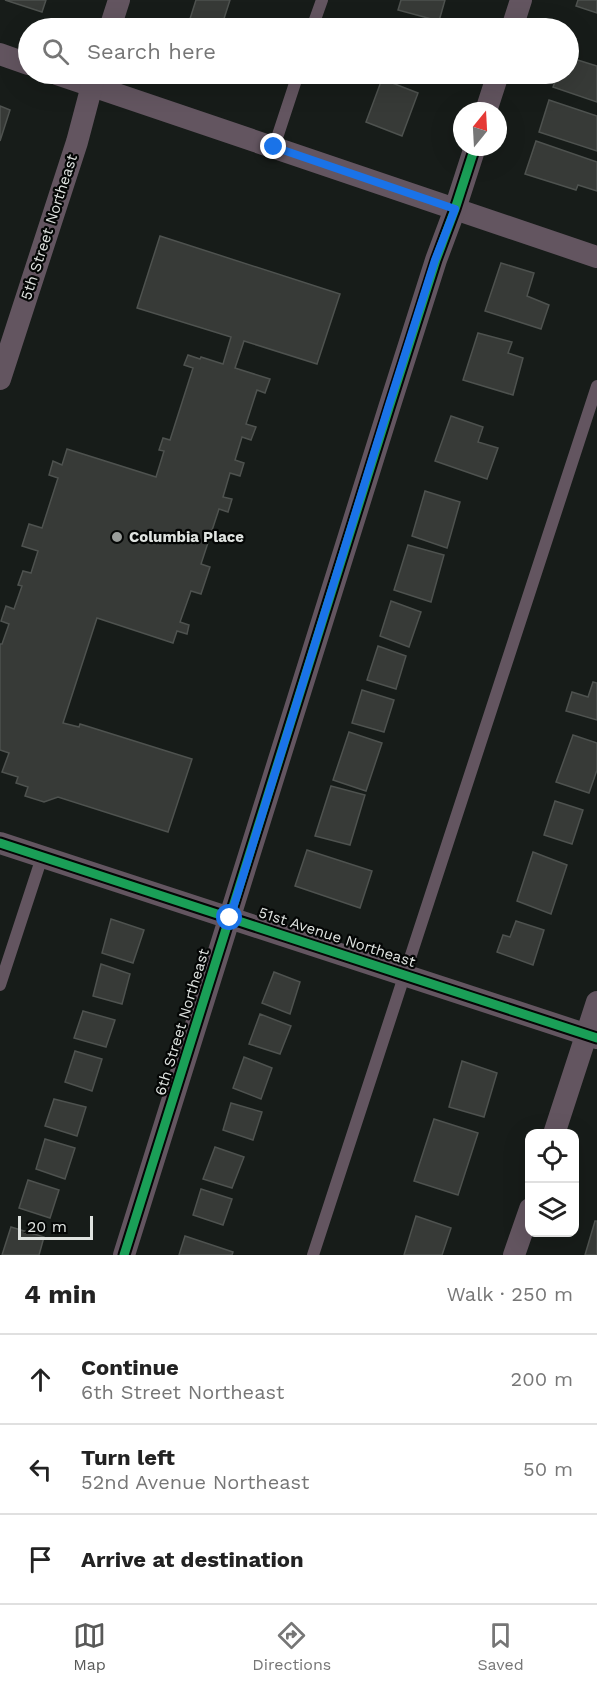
<!DOCTYPE html>
<html lang="en">
<head>
<meta charset="utf-8">
<style>
	body { margin:0; font-family:"Work Sans",sans-serif; background:#f6f6f6; color:#222 }
	.controls { position:absolute; right:18px; bottom:18px; display:grid; overflow:hidden; border-radius:12px; box-shadow:0 6px 24px #0002 }
	.controls button { width:54px; height:54px; display:grid; place-items:center; padding:0; border:0; border-bottom:2px solid #e0e0e0; background:#fff; color:#222; font:30px sans-serif }
	.compass { position:absolute; left:453px; top:102px; width:54px; height:54px; border-radius:50%; background:#fff; box-shadow:0 6px 24px #0002; rotate:18deg }
	.scale { position:absolute; left:18px; bottom:15px; width:75px; box-sizing:border-box; padding-left:6px; border:3px solid #dfe3e0; border-top:0; font-size:16px; line-height:21px; white-space:nowrap; color:#dfe3e0; -webkit-text-stroke:4px #040605; paint-order:stroke }
	.stop { position:absolute; width:18px; height:18px; margin:-14px; border:4px solid #1a73e8; border-radius:50%; background:#fff }
	.stop.end { background:#1a73e8; border-color:#fff; box-shadow:0 2px 6px #0008 }
	.list { margin:0; padding:0; list-style:none }
	h2 { display:flex; justify-content:space-between; align-items:center; height:78px; margin:0; padding:0 24px; font-size:26px }
	h2 small { font-size:20px; font-weight:400; color:#767676 }
	.list li { display:grid; grid-template-columns:39px 1fr auto; gap:18px; align-items:center; box-sizing:border-box; height:90px; padding:0 24px; border-top:2px solid #e0e0e0 }
	.list b { display:block; font-size:22px; white-space:nowrap }
	.list p { margin:0; font-size:20px; white-space:nowrap; color:#767676 }
	.list em { font-size:20px; font-style:normal; color:#767676 }
	.icon { flex:none; width:33px; height:33px; fill:none; stroke:currentColor; stroke-width:2; stroke-linecap:round; stroke-linejoin:round }
	.map { position:relative; flex:none; width:597px; height:1255px; overflow:hidden }
	.search { position:absolute; background:#fff; box-shadow:0 6px 24px #0002; left:18px; right:18px; top:18px; height:66px; display:flex; align-items:center; gap:15px; box-sizing:border-box; padding:0 21px; border-radius:33px; color:#767676; font-size:22px }
	.sheet { height:348px; background:#fff }
	nav { display:flex; justify-content:space-around; align-items:center; box-sizing:border-box; height:84px; border-top:2px solid #e0e0e0; background:#fff; font-size:16px; color:#767676 }
	nav a { display:grid; justify-items:center; gap:3px }
	nav .on { color:#585958 }
	.map>svg:first-child { display:block }
</style>
</head>
<body>
<div class="map">
<svg width="597" height="1255" viewBox="0 0 597 1255">
	<rect width="100%" height="100%" fill="#171c19"/>
	<!-- building -->
	<g fill="#373a37" stroke="#4e524f" stroke-width="1.5">
		<path d="M5 0H46L42 12Z"/>
		<path d="M196 0H230L221 28H210L189 22Z"/>
		<path d="M401 0H445L439 21 398 10Z"/>
		<path d="M578 0H597V13L576 6Z"/>
		<path d="M568 57 597 66V102L553 87 558 74H568Z"/>
		<path d="M394 74H424L421 82Z"/>
		<path d="M382 79 418 93 402 136 366 122Z"/>
		<path d="M549 100 597 116V151L539 132Z"/>
		<path d="M0 106 10 110 0 141Z"/>
		<path d="M536 141 597 162V191L578 185 576 190 525 174Z"/>
		<path d="M160 236 340 294 317 364 244 341 235 368 270 379 265 393 257 390 246 424 256 427 251 440 242 437 235 460 244 463 240 476 230 473 223 497 232 499 228 512 219 509 201 564 210 567 201 594 191 591 180 622 189 625 187 634 177 631 173 643 97 618 63 723 79 727 80 724 192 759 168 832 58 797 44 802 25 796 28 787 16 783 18 777 2 772 9 753 0 750V644H2L9 624 1 621 6 606 14 609 22 586 18 585 23 571 31 573 38 551 22 546 29 524 42 528 58 478 49 475 53 461 62 465 67 449 156 477 164 451 159 450 163 438 170 440 193 368 184 365 188 355 200 359 201 357 223 364 231 337 137 308Z"/>
		<path d="M501 263 534 273 527 296 549 305 541 329 485 311Z"/>
		<path d="M478 333 512 342 508 353 523 358 513 395 463 380Z"/>
		<path d="M451 416 483 427 478 442 498 448 487 479 435 461Z"/>
		<path d="M425 491 460 502 447 548 412 536Z"/>
		<path d="M408 545 444 555 431 602 394 590Z"/>
		<path d="M391 601 421 612 409 647 380 636Z"/>
		<path d="M378 646 406 656 396 689 367 680Z"/>
		<path d="M593 682 597 683V720L566 711 572 692 588 697Z"/>
		<path d="M362 690 394 700 384 732 352 723Z"/>
		<path d="M349 732 382 743 366 791 333 780Z"/>
		<path d="M573 735 597 743V770L589 793 556 782Z"/>
		<path d="M331 786 365 795 350 845 315 836Z"/>
		<path d="M555 801 583 810 572 844 544 835Z"/>
		<path d="M307 850 372 871 360 908 295 886Z"/>
		<path d="M533 852 567 865 551 914 517 901Z"/>
		<path d="M111 919 144 930 133 963 102 953Z"/>
		<path d="M516 921 544 930 533 965 497 952 503 935 510 937Z"/>
		<path d="M101 964 130 974 122 1004 93 996Z"/>
		<path d="M274 972 300 982 290 1014 262 1003Z"/>
		<path d="M83 1011 115 1020 106 1047 74 1038Z"/>
		<path d="M260 1014 291 1026 280 1054 249 1044Z"/>
		<path d="M75 1051 102 1059 92 1091 65 1082Z"/>
		<path d="M244 1057 272 1068 261 1099 233 1088Z"/>
		<path d="M462 1061 497 1073 484 1117 449 1107Z"/>
		<path d="M54 1099 86 1107 77 1136 45 1126Z"/>
		<path d="M231 1103 262 1112 253 1140 223 1130Z"/>
		<path d="M434 1119 478 1133 458 1195 414 1181Z"/>
		<path d="M45 1139 75 1148 65 1179 36 1169Z"/>
		<path d="M215 1147 244 1157 232 1188 203 1179Z"/>
		<path d="M28 1180 59 1190 50 1218 19 1208Z"/>
		<path d="M201 1189 232 1199 223 1225 193 1215Z"/>
		<path d="M416 1216 451 1228 442 1255H404Z"/>
		<path d="M595 1221H597V1255H585Z"/>
		<path d="M11 1227 44 1237 39 1255H2Z"/>
		<path d="M185 1236 233 1252 232 1255H179Z"/>
	</g>
	<g fill="none" stroke-linecap="round" stroke-linejoin="round">
		<!-- lane -->
		<g stroke="#635560" stroke-width="12">
			<path d="M312 28 322 0"/>
			<path d="M274 147 298 74"/>
			<path d="M0 985 42 857"/>
			<path d="M313 1255 597 386"/>
		</g>
		<!-- street -->
		<g stroke="#635560" stroke-width="22">
			<path d="M110 28 119 0"/>
			<path d="M512 28 521 0"/>
			<path d="M0 54 28 64"/>
			<path d="M57 74 597 257"/>
			<path d="M486 111 498 74"/>
			<path d="M0 379 77 142 95 74"/>
			<path d="M0 843 597 1038"/>
			<path d="M554 1134 597 1002"/>
			<path d="M124 1255 389 408 436 260 455 209 475 147"/>
			<path d="M514 1255 530 1209"/>
		</g>
		<defs>
			<g id="cycleway">
				<path d="M0 843 597 1038"/>
				<path d="M124 1255 389 408 436 260 455 209 475 147"/>
			</g>
		</defs>
		<!-- cycleway casing -->
		<use href="#cycleway" stroke="#040605" stroke-width="13"/>
		<!-- cycleway -->
		<use href="#cycleway" stroke="#1a9f57" stroke-width="9"/>
	</g>
	<g fill="none" stroke-linecap="round" stroke-linejoin="round">
		<!-- route -->
		<path stroke="#1a73e8" stroke-width="8" d="M230 918 388 408 435 260 455 209 274 147"/>
	</g>
	<!-- markers -->
	<circle fill="#999d9a" stroke="#040605" stroke-width="2" cx="117" cy="537" r="6"/>
	<g text-anchor="middle" dominant-baseline="central" stroke-width="4.5" stroke-linejoin="round" paint-order="stroke">
		<!-- street labels -->
		<g font-size="15" fill="#dfe3e0" stroke="#040605">
			<text transform="translate(49 227) rotate(-72)">5th Street Northeast</text>
			<text transform="translate(337 937) rotate(18)">51st Avenue Northeast</text>
			<text transform="translate(182 1022) rotate(-73)">6th Street Northeast</text>
		</g>
		<!-- poi labels -->
		<g font-size="15" font-weight="bold" fill="#dfe3e0" stroke="#040605" text-anchor="start">
			<text x="129" y="537">Columbia Place</text>
		</g>
	</g>
</svg>
<div class="controls">
<button><svg class="icon" aria-label="locate" viewBox="0 0 24 24"><circle cx="12" cy="12" r="6"/><path d="M12 2v4M12 18v4M2 12h4M18 12h4"/></svg></button>
<button><svg class="icon" aria-label="layers" viewBox="0 0 24 24"><path d="M12 4l9 5-9 5-9-5zM3 14l9 5 9-5"/></svg></button>
</div>
<svg class="compass" viewBox="-18 -18 36 36"><path d="M0-13l5 13h-10z" fill="#e53935"/><path d="M0 13l5-13h-10z" fill="#767676"/></svg>
<div class="scale">20 m</div>
<div class="stop" style="left:230px;top:918px"></div>
<div class="stop end" style="left:274px;top:147px"></div>
<div class="search"><svg class="icon" aria-label="search" viewBox="0 0 24 24"><circle cx="10" cy="10" r="6"/><path d="M15 15l6 6"/></svg>Search here</div>
</div>
<section class="sheet">
<h2>4 min<small>Walk · 250 m</small></h2>
<ul class="list">
<li><svg class="icon" aria-label="ahead" viewBox="0 0 24 24"><path d="M12 20V5M6 11l6-6 6 6"/></svg><div><b>Continue</b><p>6th Street Northeast</p></div><em>200 m</em></li>
<li><svg class="icon" aria-label="left" viewBox="0 0 24 24"><path d="M17 20v-9H6M10 6l-5 5 5 5"/></svg><div><b>Turn left</b><p>52nd Avenue Northeast</p></div><em>50 m</em></li>
<li><svg class="icon" aria-label="arrive" viewBox="0 0 24 24"><path d="M6 21V4h12l-3 4 3 4H6"/></svg><div><b>Arrive at destination</b></div></li>
</ul>
</section>
<nav>
<a class="on"><svg class="icon" aria-label="map" viewBox="0 0 24 24"><path d="M3 6l6-2 6 2 6-2v14l-6 2-6-2-6 2zM9 4v14M15 6v14"/></svg>Map</a>
<a><svg class="icon" aria-label="directions" viewBox="0 0 24 24"><path d="M12 3l9 9-9 9-9-9zM9 14v-3h6M13 9l2 2-2 2"/></svg>Directions</a>
<a><svg class="icon" aria-label="saved" viewBox="0 0 24 24"><path d="M7 4h10v16l-5-4-5 4z"/></svg>Saved</a>
</nav>
</body>
</html>
